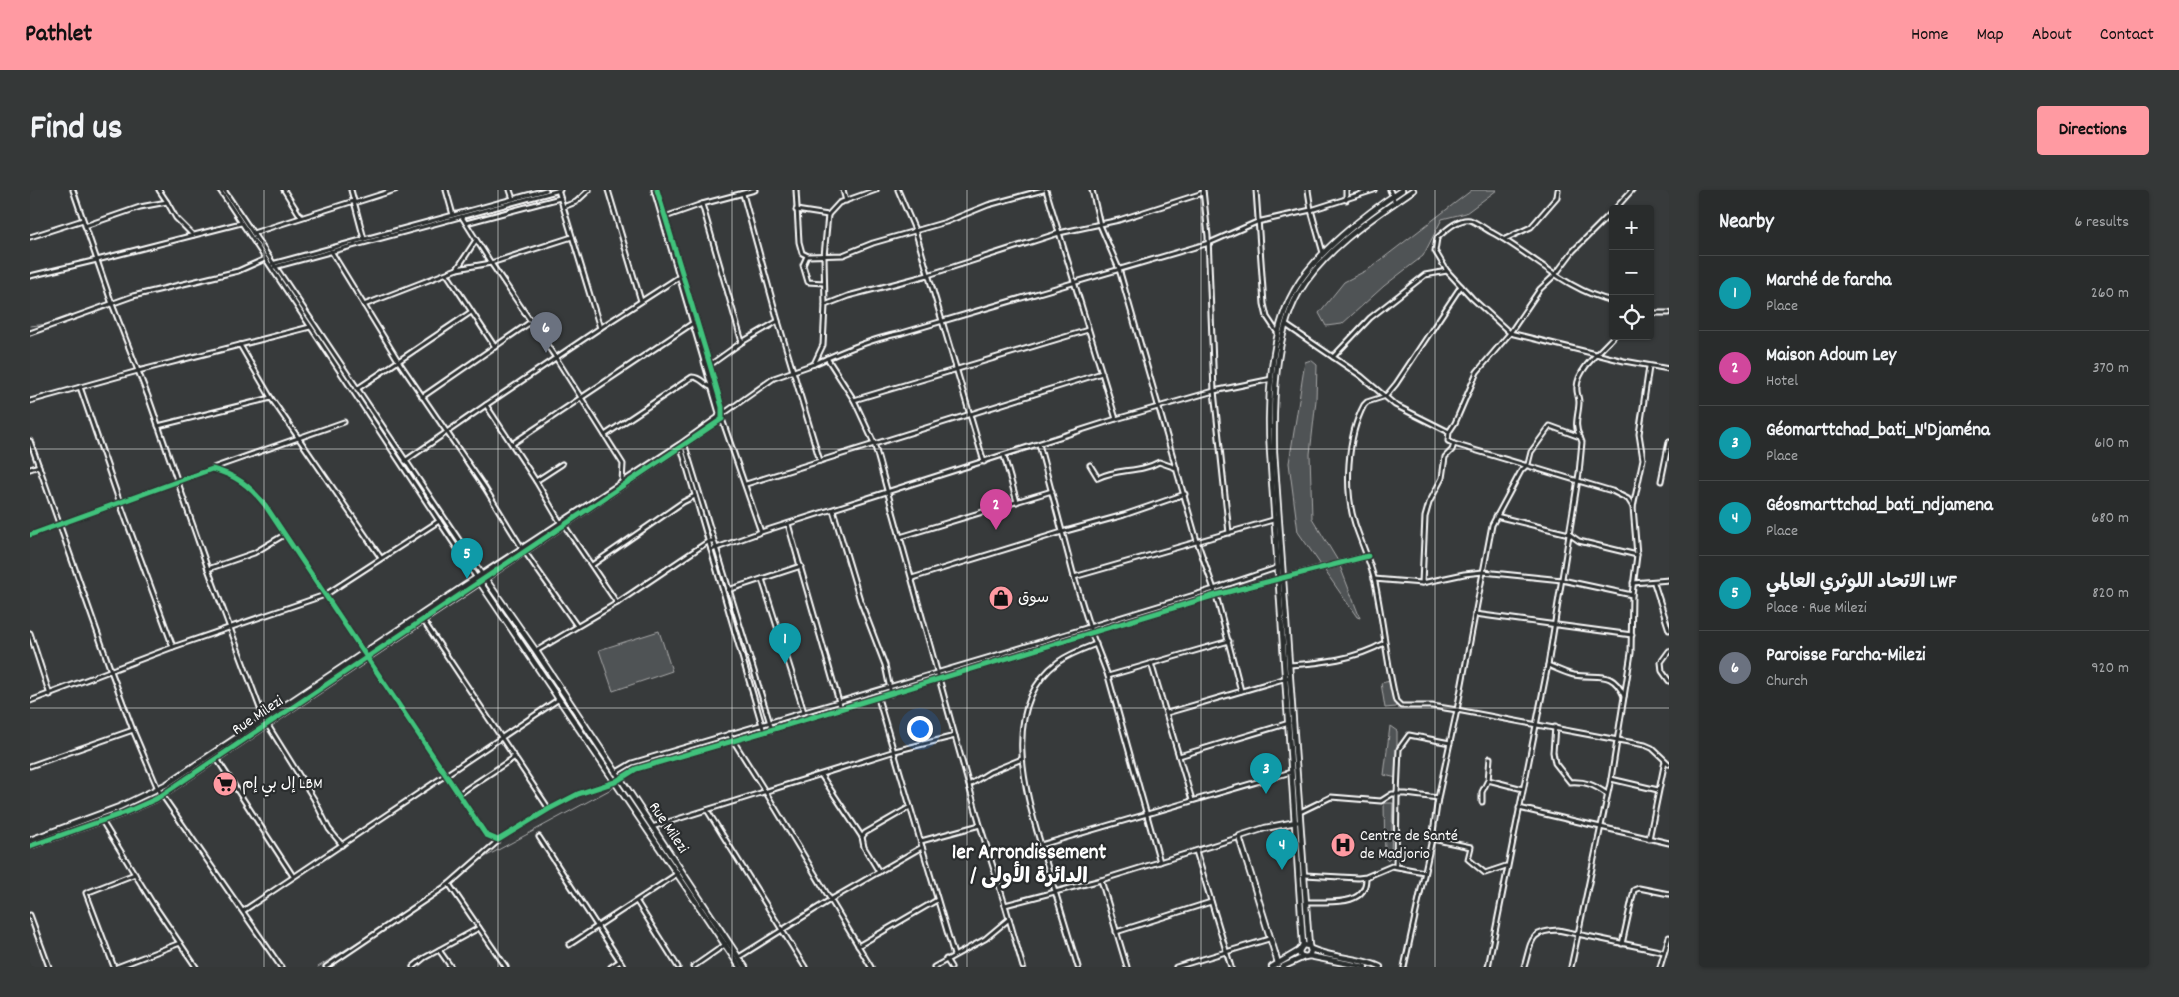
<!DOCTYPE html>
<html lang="en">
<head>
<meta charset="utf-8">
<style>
	body { margin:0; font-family:Dekko,"Playpen Sans Arabic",sans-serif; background:#353838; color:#f1f3f6 }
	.controls { position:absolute; right:15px; top:15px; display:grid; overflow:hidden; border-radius:5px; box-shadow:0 1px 4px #0004 }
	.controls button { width:45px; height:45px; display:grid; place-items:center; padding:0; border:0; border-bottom:1px solid #454848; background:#292c2c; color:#f1f3f6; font:25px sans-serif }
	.you { position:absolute; left:889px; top:538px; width:18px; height:18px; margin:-12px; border:4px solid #fff; border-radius:50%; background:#1a73e8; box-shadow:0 0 0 8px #1a73e833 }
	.badge { display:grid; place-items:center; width:32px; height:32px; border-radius:50%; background:#ff9aa2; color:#fff; font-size:16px; font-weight:700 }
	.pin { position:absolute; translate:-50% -41px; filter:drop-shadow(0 1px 2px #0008) }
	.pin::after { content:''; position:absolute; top:26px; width:18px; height:15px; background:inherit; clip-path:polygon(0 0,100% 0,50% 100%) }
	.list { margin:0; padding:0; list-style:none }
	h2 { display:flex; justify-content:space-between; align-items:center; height:65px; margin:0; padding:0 20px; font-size:21px }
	h2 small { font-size:16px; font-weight:400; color:#a5a7a9 }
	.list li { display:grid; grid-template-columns:32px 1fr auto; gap:15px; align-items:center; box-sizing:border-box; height:75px; padding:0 20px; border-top:1px solid #454848 }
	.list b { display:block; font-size:19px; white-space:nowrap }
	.list p { margin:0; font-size:16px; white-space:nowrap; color:#a5a7a9 }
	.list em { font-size:16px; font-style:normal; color:#a5a7a9 }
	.icon { flex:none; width:28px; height:28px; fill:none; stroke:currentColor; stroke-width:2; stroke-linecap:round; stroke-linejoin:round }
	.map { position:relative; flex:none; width:1639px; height:777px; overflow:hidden; border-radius:5px }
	header { display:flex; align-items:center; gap:30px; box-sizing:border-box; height:70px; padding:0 25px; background:#ff9aa2; color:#111 }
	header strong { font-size:24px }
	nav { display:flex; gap:28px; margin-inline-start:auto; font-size:18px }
	.intro { display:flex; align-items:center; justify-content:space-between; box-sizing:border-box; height:120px; padding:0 30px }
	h1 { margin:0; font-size:35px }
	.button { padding:12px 22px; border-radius:5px; background:#ff9aa2; color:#111; font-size:18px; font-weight:700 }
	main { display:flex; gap:30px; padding:0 30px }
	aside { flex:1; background:#292c2c; border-radius:5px; box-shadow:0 1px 4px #0004 }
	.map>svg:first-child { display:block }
</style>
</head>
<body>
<header>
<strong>Pathlet</strong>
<nav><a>Home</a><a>Map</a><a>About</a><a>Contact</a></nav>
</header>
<div class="intro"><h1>Find us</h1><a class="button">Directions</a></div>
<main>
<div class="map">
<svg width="1639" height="777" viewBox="0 0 1639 777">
	<rect width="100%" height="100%" fill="#373a3b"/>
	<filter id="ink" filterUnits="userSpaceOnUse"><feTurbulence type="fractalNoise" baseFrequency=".02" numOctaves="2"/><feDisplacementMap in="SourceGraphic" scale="10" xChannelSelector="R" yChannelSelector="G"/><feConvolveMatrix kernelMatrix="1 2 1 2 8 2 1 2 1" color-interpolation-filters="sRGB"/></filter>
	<g filter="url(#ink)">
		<!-- green -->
		<g fill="#505354" stroke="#a8a9aa">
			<path d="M1442 0H1467L1436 23 1412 29 1393 66 1354 96 1312 134 1296 136 1289 123 1314 92 1339 79Z"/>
			<path d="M1281 170 1287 175 1286 210 1280 264 1282 328 1308 371 1330 428 1327 427 1268 342 1259 273 1275 172Z"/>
			<path d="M629 441 642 481 583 501 569 460Z"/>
			<path d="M1360 491 1366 517 1355 518 1351 493Z"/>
			<path d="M1360 536 1367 541V588L1354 585Z"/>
			<path d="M1354 613H1363L1361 664 1358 671 1355 668Z"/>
		</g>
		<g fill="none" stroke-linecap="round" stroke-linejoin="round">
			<!-- stream -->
			<g stroke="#adaeaf" stroke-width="1">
				<path d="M0 136 19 134 42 126"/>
				<path d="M1255 384 1296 373"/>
				<path d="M1188 402 1240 388"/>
				<path d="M1066 437 1182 404"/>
				<path d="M911 484 1058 440"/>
				<path d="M862 498 902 486"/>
				<path d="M814 513 854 501"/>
				<path d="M742 534 807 515"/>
				<path d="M703 546 730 538"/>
				<path d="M602 578 611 573 697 547"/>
				<path d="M595 591 598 586"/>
				<path d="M432 684 455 667 583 598"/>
				<path d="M288 777 370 725"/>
			</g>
			<defs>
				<g id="minor">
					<path d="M43 0 82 114 119 209 178 379 234 529 284 609 299 639 312 655"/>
					<path d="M190 0 446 387"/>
					<path d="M194 0 452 384 650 254 688 227 689 223 624 0"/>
					<path d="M254 0 271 27"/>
					<path d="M321 0 334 49"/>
					<path d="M416 0 423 25"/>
					<path d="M480 0 483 9"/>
					<path d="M528 0 570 138"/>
					<path d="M578 0 611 111"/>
					<path d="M766 0 769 52 772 63 778 66 813 65 843 53 916 32 958 15 1013 0"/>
					<path d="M813 0 816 11"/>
					<path d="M868 0 885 40 954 272"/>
					<path d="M1016 0 1086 229"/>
					<path d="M1062 0 1070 35 1089 79 1167 351 1186 405 1211 501"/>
					<path d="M1173 0 1178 46 1184 201 1199 343"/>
					<path d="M1226 0 1234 114 1237 127 1249 145"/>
					<path d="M1278 0 1281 20 1293 63"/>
					<path d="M1316 0V10"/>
					<path d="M1360 0 1365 12"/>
					<path d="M713 4 748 131 790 271"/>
					<path d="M137 12 146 28 163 45"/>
					<path d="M324 13 365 0"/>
					<path d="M672 14 712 152"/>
					<path d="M533 17 546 12 559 0"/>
					<path d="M1585 19 1602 0"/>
					<path d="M766 20 798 25 809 13 846 0"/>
					<path d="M432 27 461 73 526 168 593 274 592 292"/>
					<path d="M635 27 672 14 725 0"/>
					<path d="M436 33 530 8"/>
					<path d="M55 36 110 17 137 12 129 0"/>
					<path d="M223 43 324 11"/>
					<path d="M0 47 53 30"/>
					<path d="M1475 49 1501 37 1527 7 1528 0"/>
					<path d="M301 61 369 172 455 298 492 358"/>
					<path d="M777 66 773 75 778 92 794 93"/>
					<path d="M242 74 516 0"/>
					<path d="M244 77 530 0"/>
					<path d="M427 79 446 50"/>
					<path d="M417 84 465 157"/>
					<path d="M0 86 67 70 211 33"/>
					<path d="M1431 96 1366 194 1356 206 1337 212 1334 215C1317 247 1314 300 1325 334 1331 352 1339 369 1344 388 1353 428 1356 470 1366 511L1371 516H1402L1427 520 1615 555 1622 558 1639 574"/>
					<path d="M1583 111C1537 101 1503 65 1463 43 1456 40 1447 32 1440 30 1428 28 1415 41 1407 48L1405 61 1417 81 1442 108 1480 143 1594 171 1639 179"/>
					<path d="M334 115 427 79 461 73 542 47"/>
					<path d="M795 115 794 66 798 25"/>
					<path d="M1620 123H1639"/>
					<path d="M1256 135 1331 186 1365 215 1419 242 1418 251 1424 254 1582 301 1598 309 1603 317"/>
					<path d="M0 143 103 106 208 81 235 69"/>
					<path d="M210 155 241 208 351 368"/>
					<path d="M1303 167 1340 128 1395 85 1417 81"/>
					<path d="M797 168 824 210 844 253 925 546"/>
					<path d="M784 174C813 161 841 149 872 143L1179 53 1227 32 1281 20 1344 0"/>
					<path d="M680 175 712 152 748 131"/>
					<path d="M50 197 90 313 143 457"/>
					<path d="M327 199 441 122"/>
					<path d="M392 207 502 131"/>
					<path d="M824 210 1058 140"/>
					<path d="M0 211 108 181 280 137"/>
					<path d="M693 224 744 188 784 174 793 155 795 115 818 106 898 85 1029 43 1089 30 1173 3"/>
					<path d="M692 229 731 342"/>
					<path d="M128 236 241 208"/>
					<path d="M1419 242 1425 233 1447 182 1480 143 1510 99 1525 85 1543 61 1583 21"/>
					<path d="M575 245 662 187C672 187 674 196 683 198"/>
					<path d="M0 251 81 481 103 540 128 599 251 777"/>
					<path d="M482 254 663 133"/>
					<path d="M1009 254 1044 387 1243 330"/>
					<path d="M655 256 742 540"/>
					<path d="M651 257 734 542"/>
					<path d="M974 266 987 312"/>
					<path d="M375 271 456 215"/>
					<path d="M1060 275 1068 288C1087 278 1110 283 1129 272L1146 278"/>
					<path d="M183 278 314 232"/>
					<path d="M0 279 9 276"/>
					<path d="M506 291 532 274"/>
					<path d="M1631 291 1639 252"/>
					<path d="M716 294 1072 183"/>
					<path d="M803 320 830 410 855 475 861 504"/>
					<path d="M1466 326 1539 344 1549 351 1607 365"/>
					<path d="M530 332 506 291 456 215 570 138 649 87"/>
					<path d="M758 334 811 519"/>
					<path d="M534 335 587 413"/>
					<path d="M0 345 182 279C206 285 220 296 235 315L456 645 468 650 519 619 548 604 585 592 606 579 734 542 1186 405 1338 366"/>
					<path d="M870 347 1022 301"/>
					<path d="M681 360 731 342 1086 229 1184 201 1242 189"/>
					<path d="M495 362 547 436"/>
					<path d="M562 375 653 312 665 306"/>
					<path d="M178 379 224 363 254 345"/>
					<path d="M1044 387 1061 442 1078 486 1130 672"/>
					<path d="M882 388 1032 342 1094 325 1155 304"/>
					<path d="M455 389 692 229V217L680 175 627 0"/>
					<path d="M732 389 774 522"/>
					<path d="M1344 389 1392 393 1434 384 1453 382 1532 390 1602 405"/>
					<path d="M1392 393 1395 327 1399 313 1412 288 1415 267 1422 260 1424 254"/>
					<path d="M1603 393 1639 390"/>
					<path d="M1624 393 1639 440"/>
					<path d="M698 400 771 376"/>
					<path d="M1445 424 1602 445"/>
					<path d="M393 430 519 619"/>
					<path d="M0 443 20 505"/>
					<path d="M506 461 587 413 679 351H683"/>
					<path d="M1639 461 1631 472 1632 481 1639 491"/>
					<path d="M1121 473 1162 610"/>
					<path d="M1259 475C1291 473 1326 469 1354 453"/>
					<path d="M1518 475C1527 479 1535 483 1544 485 1568 489 1582 479 1594 506"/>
					<path d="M1078 486 1199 451"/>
					<path d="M848 508 924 765"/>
					<path d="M0 511 143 457 295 405 409 331"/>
					<path d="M1137 523 1260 487"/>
					<path d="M1525 537 1523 562 1525 573 1540 592C1556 591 1564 595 1577 604"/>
					<path d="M699 544 735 601 841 777"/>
					<path d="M1149 566 1259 533"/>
					<path d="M1460 568 1458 590 1493 599"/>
					<path d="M187 569 263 686"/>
					<path d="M0 576 103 540"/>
					<path d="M585 583 602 573 967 465 1184 399 1249 377"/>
					<path d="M791 585 832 647 834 657 849 682"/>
					<path d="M1581 589 1628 600"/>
					<path d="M939 595 960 582 992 569"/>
					<path d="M429 604 485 567"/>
					<path d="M1452 612V602L1458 590"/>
					<path d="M1489 618 1639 653"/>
					<path d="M677 620 775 777"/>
					<path d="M1270 622 1301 607 1351 611 1362 604H1376L1408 608"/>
					<path d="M72 631 122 712 166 777"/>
					<path d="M622 637 865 561 925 546 950 635 975 715"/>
					<path d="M509 647 594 777"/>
					<path d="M832 647 835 643 880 617"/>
					<path d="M1402 649 1441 657 1438 669 1455 683 1476 676"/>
					<path d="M1619 649 1635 571"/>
					<path d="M891 651 950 635"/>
					<path d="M1011 655C994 598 971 515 1028 472 1039 464 1053 459 1066 454"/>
					<path d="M1166 661 1201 777"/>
					<path d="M1366 676 1367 604 1369 559 1379 545 1420 553"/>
					<path d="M1275 685 1328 688 1336 687 1362 676 1394 682"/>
					<path d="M1071 690 1097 777"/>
					<path d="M419 694 476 777"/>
					<path d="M607 712 648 777"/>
					<path d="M1276 712C1298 711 1336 718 1336 688"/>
					<path d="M213 721 529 509"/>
					<path d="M0 725 19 777"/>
					<path d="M1086 742 1181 712"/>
					<path d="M1592 754 1604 700 1609 698 1639 704"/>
					<path d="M539 755 647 684"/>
					<path d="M828 756 907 710"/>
					<path d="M409 760 421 777"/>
					<path d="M709 767 800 710 892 657"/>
					<path d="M916 769 921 777"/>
					<path d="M84 777 56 703 105 684"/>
					<path d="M87 777 150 753"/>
					<path d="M296 777 419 694 468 651"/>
					<path d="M383 777 394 768 449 738"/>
					<path d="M581 777 590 771"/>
					<path d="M663 777 696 754"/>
					<path d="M904 777 955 749 979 729"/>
					<path d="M993 777 975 715 1071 690 1210 647"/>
					<path d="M1048 777 1011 655 1261 582"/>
					<path d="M1146 777 1239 749"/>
					<path d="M1374 777 1402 649 1408 608 1427 520 1462 335 1491 281 1498 274 1501 262 1520 236 1550 247C1543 235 1549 224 1549 212 1549 207 1546 202 1547 197 1548 178 1572 160 1584 146"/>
					<path d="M1458 777 1518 475 1549 283 1552 252 1550 247"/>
					<path d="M1494 777C1502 752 1498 741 1528 740L1634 762"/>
					<path d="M1541 777 1581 589 1601 463 1602 405 1607 365 1603 317 1613 269 1609 244 1619 177"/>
					<path d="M1630 777 1639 747"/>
				</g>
				<g id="tertiary">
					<path d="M449 391 710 777"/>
					<path d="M0 650 89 617 137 594 452 384 506 461 715 777"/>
					<path d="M0 656 94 623 126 609 455 389"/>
					<path d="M1273 755 1240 261C1237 214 1240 143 1264 101 1284 64 1337 23 1372 0"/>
					<path d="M1279 756 1244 261C1243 213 1244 147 1268 104 1293 60 1342 28 1383 0"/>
					<path d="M1281 759C1303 769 1329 767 1350 777"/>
					<path d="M1279 766 1335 777"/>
					<path d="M1248 773 1210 650V646L1235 638 1266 632"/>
					<path d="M1242 777 1269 761 1273 755 1279 756 1281 761 1279 766 1275 767 1270 765 1269 761"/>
					<path d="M1252 777 1274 767"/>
				</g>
			</defs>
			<!-- minor casing -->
			<use href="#minor" stroke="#fff" stroke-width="7"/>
			<!-- tertiary casing -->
			<use href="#tertiary" stroke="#fff" stroke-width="8"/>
			<!-- minor -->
			<use href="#minor" stroke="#2a2d2e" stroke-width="3"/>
			<!-- tertiary -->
			<use href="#tertiary" stroke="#2a2d2e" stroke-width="4.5"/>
			<defs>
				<g id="cycleway">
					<path d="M0 345 182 279C206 285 220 296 235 315L456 645 468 650 519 619 548 604 585 592 606 579 734 542 1186 405 1338 366"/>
					<path d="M0 656 94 623 126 609 692 229V217L680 175 627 0"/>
				</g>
			</defs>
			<!-- cycleway casing -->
			<use href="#cycleway" stroke="#2a2d2e" stroke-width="8"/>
			<!-- cycleway -->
			<use href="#cycleway" stroke="#40c37c" stroke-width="5"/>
		</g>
	</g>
	<!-- grid -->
	<path fill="none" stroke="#fff" stroke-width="1" stroke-opacity="0.55" d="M234 0V777M468 0V777M702 0V777M937 0V777M1171 0V777M1405 0V777M0 259H1639M0 518H1639"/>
	<!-- icons -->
	<defs>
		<symbol id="shop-disc" viewBox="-11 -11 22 22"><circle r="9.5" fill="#ff9aa2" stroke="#2a2d2e"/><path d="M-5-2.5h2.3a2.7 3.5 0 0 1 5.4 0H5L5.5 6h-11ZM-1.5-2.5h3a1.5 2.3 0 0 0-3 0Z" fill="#111"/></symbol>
		<symbol id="supermarket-disc" viewBox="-11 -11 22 22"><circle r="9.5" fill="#ff9aa2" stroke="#2a2d2e"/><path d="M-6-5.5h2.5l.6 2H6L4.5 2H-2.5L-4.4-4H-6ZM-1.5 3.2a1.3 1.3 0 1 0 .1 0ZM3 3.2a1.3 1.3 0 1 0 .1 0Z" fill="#111"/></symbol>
		<symbol id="hospital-disc" viewBox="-11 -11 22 22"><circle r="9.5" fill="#ff9aa2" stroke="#2a2d2e"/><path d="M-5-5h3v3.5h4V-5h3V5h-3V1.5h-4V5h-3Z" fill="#111"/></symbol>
	</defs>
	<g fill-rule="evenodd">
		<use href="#shop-disc" x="957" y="394" width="28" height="28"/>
		<use href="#supermarket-disc" x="181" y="580" width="28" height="28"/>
		<use href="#hospital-disc" x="1299" y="641" width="28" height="28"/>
	</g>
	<g text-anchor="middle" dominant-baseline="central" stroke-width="4.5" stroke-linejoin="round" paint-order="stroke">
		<!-- poi labels -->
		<g font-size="16" fill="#fff" stroke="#2a2d2e" text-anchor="start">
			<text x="988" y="408">سوق</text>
			<text x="212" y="594">إل بي إم LBM</text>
			<text x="1330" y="646">Centre de Santé<tspan x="1330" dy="18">de Madjorio</tspan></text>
		</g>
		<!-- street labels -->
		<g font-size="16" fill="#fff" stroke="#2a2d2e">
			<text transform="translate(228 526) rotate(-34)">Rue Milezi</text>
			<text transform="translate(638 638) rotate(56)">Rue Milezi</text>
		</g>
		<!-- district labels -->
		<g font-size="21" font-weight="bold" fill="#fff" stroke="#2a2d2e">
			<text x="999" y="664">1er Arrondissement<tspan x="999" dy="24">/ الدائرة الأولى</tspan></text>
		</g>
	</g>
</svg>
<div class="controls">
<button>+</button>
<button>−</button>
<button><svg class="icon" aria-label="locate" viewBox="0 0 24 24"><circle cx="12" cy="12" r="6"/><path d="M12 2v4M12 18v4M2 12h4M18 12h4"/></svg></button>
</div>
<div class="you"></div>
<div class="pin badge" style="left:755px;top:474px;background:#0f9aa8">1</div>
<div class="pin badge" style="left:966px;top:340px;background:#d1479c">2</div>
<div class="pin badge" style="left:1236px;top:604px;background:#0f9aa8">3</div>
<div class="pin badge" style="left:1252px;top:680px;background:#0f9aa8">4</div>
<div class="pin badge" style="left:437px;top:389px;background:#0f9aa8">5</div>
<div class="pin badge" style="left:516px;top:163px;background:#6b7280">6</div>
</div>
<aside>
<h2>Nearby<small>6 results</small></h2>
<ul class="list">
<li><span class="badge" style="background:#0f9aa8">1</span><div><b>Marché de farcha</b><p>Place</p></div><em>260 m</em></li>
<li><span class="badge" style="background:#d1479c">2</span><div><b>Maison Adoum Ley</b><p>Hotel</p></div><em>370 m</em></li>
<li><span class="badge" style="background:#0f9aa8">3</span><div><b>Géomarttchad_bati_N'Djaména</b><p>Place</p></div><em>610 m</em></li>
<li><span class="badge" style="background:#0f9aa8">4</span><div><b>Géosmarttchad_bati_ndjamena</b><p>Place</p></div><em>680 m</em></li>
<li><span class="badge" style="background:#0f9aa8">5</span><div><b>الاتحاد اللوثري العالمي LWF</b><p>Place · Rue Milezi</p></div><em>820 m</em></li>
<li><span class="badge" style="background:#6b7280">6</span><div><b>Paroisse Farcha-Milezi</b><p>Church</p></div><em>920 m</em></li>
</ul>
</aside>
</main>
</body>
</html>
